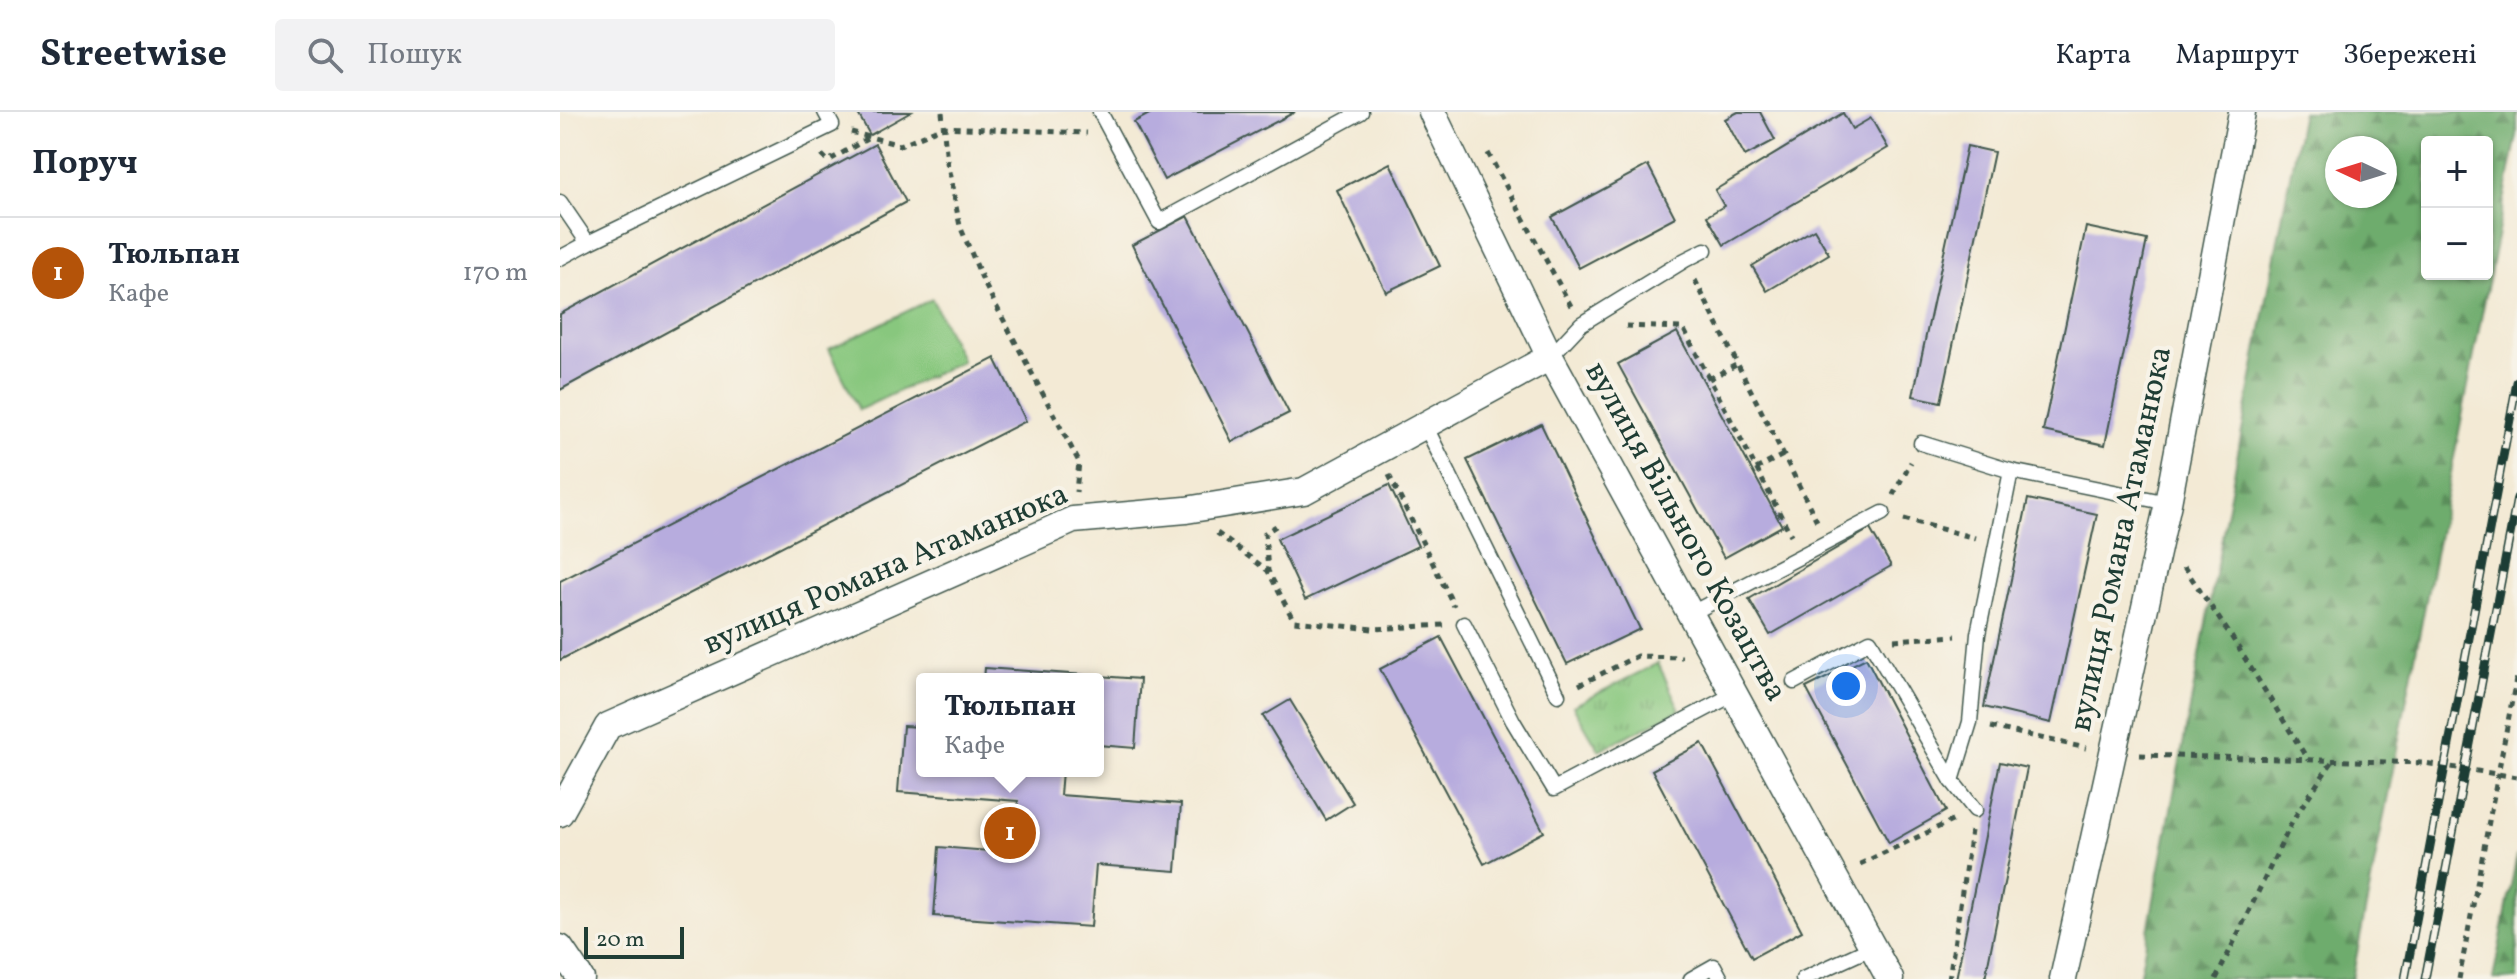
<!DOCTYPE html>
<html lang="uk">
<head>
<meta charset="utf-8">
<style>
	body { margin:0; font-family:Vollkorn,serif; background:#f2f2f3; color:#1f2937 }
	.controls { position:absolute; right:24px; top:24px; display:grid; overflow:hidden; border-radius:8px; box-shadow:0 2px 6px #0004 }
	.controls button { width:72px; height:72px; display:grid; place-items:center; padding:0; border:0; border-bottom:2px solid #e0e1e3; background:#fff; color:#1f2937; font:40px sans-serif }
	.compass { position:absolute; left:1765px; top:24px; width:72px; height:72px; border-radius:50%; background:#fff; box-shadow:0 2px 6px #0004; rotate:274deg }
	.scale { position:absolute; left:24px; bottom:20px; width:100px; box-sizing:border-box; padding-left:8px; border:4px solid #1f3d34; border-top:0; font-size:22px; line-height:28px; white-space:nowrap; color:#1f3d34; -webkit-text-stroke:6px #f7f3e8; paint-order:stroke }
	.you { position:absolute; left:1286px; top:574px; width:28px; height:28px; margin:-20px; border:6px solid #fff; border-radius:50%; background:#1a73e8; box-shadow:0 0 0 12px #1a73e833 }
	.badge { display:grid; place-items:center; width:52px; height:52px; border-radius:50%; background:#b45309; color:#fff; font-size:26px; font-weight:700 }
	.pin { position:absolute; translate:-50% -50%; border:4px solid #fff; box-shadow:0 2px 8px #0006 }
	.popup { position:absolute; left:356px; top:561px; width:188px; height:104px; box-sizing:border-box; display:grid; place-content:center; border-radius:8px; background:#fff; filter:drop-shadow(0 2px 6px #0005); font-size:26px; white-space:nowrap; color:#747a83 }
	.popup b { font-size:30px; color:#1f2937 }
	.popup::after { content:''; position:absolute; left:50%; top:100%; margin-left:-16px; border:16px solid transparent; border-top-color:#fff }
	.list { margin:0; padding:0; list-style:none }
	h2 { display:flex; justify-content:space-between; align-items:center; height:104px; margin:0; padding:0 32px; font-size:34px }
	h2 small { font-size:26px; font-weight:400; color:#747a83 }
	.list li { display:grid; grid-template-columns:52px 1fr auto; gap:24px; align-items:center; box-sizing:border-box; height:112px; padding:0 32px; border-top:2px solid #e0e1e3 }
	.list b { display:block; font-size:30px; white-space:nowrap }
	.list p { margin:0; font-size:26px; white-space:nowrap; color:#747a83 }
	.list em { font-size:26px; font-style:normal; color:#747a83 }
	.icon { flex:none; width:44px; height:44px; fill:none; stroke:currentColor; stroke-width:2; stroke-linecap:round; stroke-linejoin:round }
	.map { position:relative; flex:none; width:1957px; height:867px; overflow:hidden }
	header { display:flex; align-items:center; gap:48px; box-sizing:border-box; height:112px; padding:0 40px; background:#fff; border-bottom:2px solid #e0e1e3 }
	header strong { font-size:38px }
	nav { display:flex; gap:44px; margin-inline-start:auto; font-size:28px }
	.search { width:560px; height:72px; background:#f2f2f3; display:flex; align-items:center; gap:20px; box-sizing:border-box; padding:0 28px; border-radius:8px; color:#747a83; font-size:30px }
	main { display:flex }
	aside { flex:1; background:#fff }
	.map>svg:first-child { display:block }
</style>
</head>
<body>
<header>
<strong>Streetwise</strong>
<div class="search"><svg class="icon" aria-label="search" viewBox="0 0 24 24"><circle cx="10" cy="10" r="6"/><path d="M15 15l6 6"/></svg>Пошук</div>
<nav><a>Карта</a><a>Маршрут</a><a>Збережені</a></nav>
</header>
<main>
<aside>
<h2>Поруч<small></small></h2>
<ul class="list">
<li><span class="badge">1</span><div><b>Тюльпан</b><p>Кафе</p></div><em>170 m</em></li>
</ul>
</aside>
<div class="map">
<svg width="1957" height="867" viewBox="0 0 1957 867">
	<defs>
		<pattern id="forest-firs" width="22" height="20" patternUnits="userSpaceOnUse" patternTransform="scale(2)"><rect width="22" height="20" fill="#6eac6d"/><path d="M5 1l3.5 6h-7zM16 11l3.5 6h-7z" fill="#5a8d5a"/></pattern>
		<pattern id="park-tufts" width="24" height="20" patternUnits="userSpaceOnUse" patternTransform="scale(2)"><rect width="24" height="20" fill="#88c77e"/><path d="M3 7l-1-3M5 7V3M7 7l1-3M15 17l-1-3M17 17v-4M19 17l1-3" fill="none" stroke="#6fa368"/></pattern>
	</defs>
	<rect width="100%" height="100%" fill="#f7f3e8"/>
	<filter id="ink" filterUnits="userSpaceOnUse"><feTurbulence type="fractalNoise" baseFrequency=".0125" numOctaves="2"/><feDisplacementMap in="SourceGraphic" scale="16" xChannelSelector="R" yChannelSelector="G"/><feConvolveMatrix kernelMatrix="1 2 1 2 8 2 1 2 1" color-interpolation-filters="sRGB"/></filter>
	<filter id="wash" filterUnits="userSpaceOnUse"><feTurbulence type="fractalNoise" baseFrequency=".006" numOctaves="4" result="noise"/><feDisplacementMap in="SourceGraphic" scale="32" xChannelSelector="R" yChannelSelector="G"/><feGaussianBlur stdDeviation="1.8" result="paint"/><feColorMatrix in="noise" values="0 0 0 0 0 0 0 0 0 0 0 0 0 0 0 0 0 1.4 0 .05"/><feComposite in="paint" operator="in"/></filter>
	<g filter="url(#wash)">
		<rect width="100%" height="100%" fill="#f3ead5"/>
		<!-- forest -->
		<g fill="url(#forest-firs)" stroke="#467450" stroke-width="2" fill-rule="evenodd">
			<path d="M1742 0H1957V23L1792 867H1579ZM1867 30H1927V162H1867ZM1777 36H1825V84H1777Z"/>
			<path d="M1957 743V867H1933Z"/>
		</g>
		<!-- park -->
		<path fill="url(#park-tufts)" stroke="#548259" stroke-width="2" d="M1098 551 1120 598 1039 638 1013 594Z"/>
		<!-- garden -->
		<path fill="#88c77e" stroke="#548259" stroke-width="2" d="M372 187 402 249 299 298 269 237Z"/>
		<g id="blocks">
			<!-- building -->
			<g fill="#b7acde">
				<path d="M297 0H351L310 23Z"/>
				<path d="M593 0H735L604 68 574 10Z"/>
				<path d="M1178 0H1200L1215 28 1185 44 1165 7Z"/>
				<path d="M1283 1 1292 17 1311 6 1328 36 1164 133 1147 104 1164 94 1155 78Z"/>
				<path d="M315 32 346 90 0 278V202Z"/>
				<path d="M1407 34 1434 40 1381 290 1353 284Z"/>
				<path d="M830 51 880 154 826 180 777 78Z"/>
				<path d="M1088 53 1115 105 1019 156 992 105Z"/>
				<path d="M628 104 729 301 672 330 572 133Z"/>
				<path d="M1526 115 1587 128 1545 333 1483 319Z"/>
				<path d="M1254 117 1269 142 1207 179 1192 154Z"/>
				<path d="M1117 220 1222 414 1164 446 1058 252Z"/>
				<path d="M435 246 466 309 0 548V469Z"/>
				<path d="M981 312 1080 517 1007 552 907 348Z"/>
				<path d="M829 373 858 434 745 488 717 427Z"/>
				<path d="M1468 387 1537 402 1491 611 1424 595Z"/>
				<path d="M1310 417 1331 454 1210 523 1189 487Z"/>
				<path d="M881 525 984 720 924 752 820 557Z"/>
				<path d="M1306 546 1386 699 1329 731 1246 576Z"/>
				<path d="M425 556 580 567 575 636 538 633V567H424Z"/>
				<path d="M730 588 793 691 766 708 703 604Z"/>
				<path d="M343 614 362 615V659H502L500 683 621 692 616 759 536 753 531 815 374 804 379 735 455 741 458 689 338 680Z"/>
				<path d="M1142 631 1242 819 1192 846 1092 658Z"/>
				<path d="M1440 650 1467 656 1425 867H1396Z"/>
			</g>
		</g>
	</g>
	<g filter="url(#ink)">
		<use href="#blocks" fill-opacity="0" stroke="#3f574c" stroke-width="2"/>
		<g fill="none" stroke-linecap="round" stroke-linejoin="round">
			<defs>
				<g id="lane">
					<path d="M540 0 599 110 801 0"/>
					<path d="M0 90 28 131 0 146"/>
					<path d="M28 131 272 13 265 0"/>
					<path d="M990 245 1021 212 1125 148 1145 138"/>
					<path d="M865 313 998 583"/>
					<path d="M1361 331 1451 359"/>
					<path d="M1130 502 1323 401"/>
					<path d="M904 512 953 609 994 677 1174 582"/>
					<path d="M1234 570 1310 529 1392 669 1415 698"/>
					<path d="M1392 669 1410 610 1418 522 1451 359 1608 391"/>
					<path d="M1131 867 1154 854 1161 867"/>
					<path d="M1243 867 1313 835"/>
				</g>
				<g id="street">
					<path d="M872 0 990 245 1330 867"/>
					<path d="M0 701 48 614 513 408 626 398 744 379 990 245"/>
					<path d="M0 836 21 867"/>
					<path d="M1503 867 1608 391 1682 0"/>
				</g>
			</defs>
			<!-- lane casing -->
			<use href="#lane" stroke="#3f574c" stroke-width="17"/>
			<!-- street casing -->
			<use href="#street" stroke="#3f574c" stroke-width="29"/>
			<!-- path -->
			<g stroke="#3f574c" stroke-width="5" stroke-dasharray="6 6" stroke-linecap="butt">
				<path d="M382 0 387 50 400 114 424 171 519 350 516 380"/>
				<path d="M291 20 340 33 383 15 527 21"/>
				<path d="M928 41 1011 194"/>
				<path d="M262 43 268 49 307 27"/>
				<path d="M1135 168 1257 409"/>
				<path d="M1066 214 1123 216 1231 423"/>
				<path d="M1149 267 1178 252"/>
				<path d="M1196 357 1223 343"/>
				<path d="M829 363 894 494"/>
				<path d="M1333 383 1351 350"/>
				<path d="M1344 407 1415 426"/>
				<path d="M716 414 705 421 708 459 734 509 813 517 884 513"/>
				<path d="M657 421 707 458"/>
				<path d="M1624 455 1671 524 1748 648"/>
				<path d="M1334 528 1396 524"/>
				<path d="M1019 573 1077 544 1122 545"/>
				<path d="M1431 615 1526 636"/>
				<path d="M1580 643 1864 651 1957 665"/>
				<path d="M1300 752 1396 707"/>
				<path d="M1389 867 1411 719"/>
				<path d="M1656 867 1734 706 1772 650"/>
				<path d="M1899 867 1957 562"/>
			</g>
			<!-- lane -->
			<use href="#lane" stroke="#fff" stroke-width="14"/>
			<!-- street -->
			<use href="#street" stroke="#fff" stroke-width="26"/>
			<defs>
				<g id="rail">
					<path d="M1845 867 1957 270"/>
					<path d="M1865 867 1957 386"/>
				</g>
			</defs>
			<!-- rail casing -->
			<use href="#rail" stroke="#1f3d34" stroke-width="9"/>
			<!-- rail -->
			<use href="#rail" stroke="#f7f3e8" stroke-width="6" stroke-dasharray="18" stroke-linecap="butt"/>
		</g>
	</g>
	<g text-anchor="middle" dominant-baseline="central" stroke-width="8" stroke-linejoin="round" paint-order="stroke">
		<!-- street labels -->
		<g font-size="32" fill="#1f3d34" stroke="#f7f3e8">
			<text transform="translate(1125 420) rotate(61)">вулиця Вільного Козацтва</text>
			<text transform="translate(1562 427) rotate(-78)">вулиця Романа Атаманюка</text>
			<text transform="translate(326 458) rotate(-23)">вулиця Романа Атаманюка</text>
		</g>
	</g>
</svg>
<div class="controls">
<button>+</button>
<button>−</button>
</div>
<svg class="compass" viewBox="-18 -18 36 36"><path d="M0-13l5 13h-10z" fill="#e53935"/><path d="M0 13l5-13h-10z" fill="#747a83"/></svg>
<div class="scale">20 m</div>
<div class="you"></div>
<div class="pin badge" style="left:450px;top:721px">1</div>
<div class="popup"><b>Тюльпан</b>Кафе</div>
</div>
</main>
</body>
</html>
